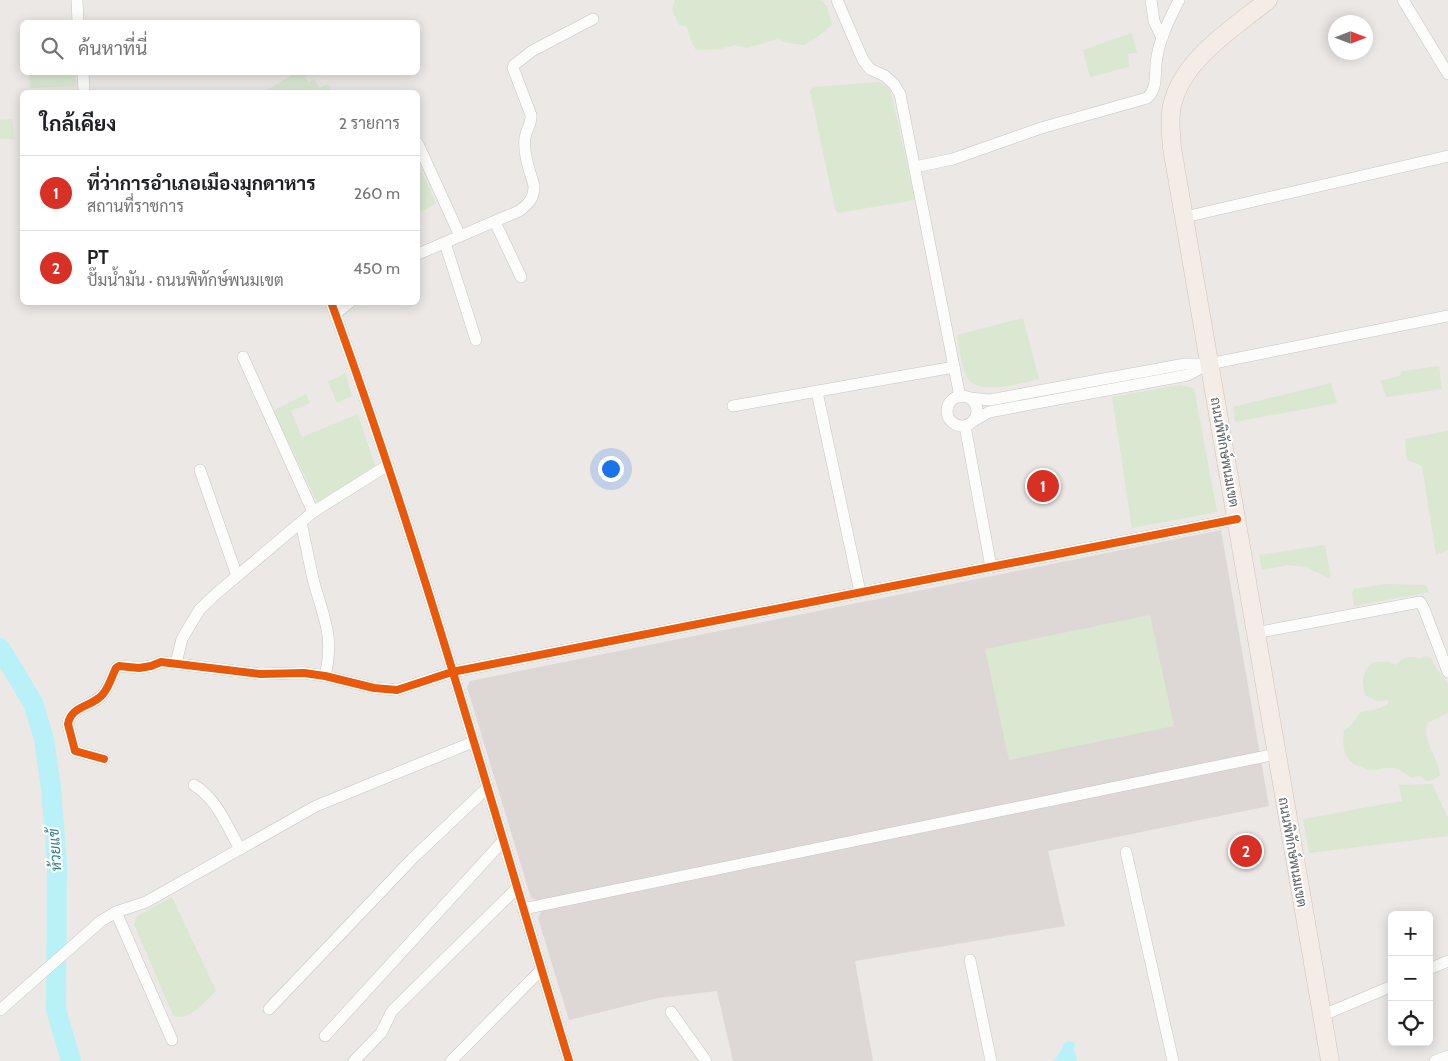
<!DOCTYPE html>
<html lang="th">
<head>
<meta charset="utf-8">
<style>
	body { margin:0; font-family:Cabin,Sarabun,sans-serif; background:#f6f6f6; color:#202124 }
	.controls { position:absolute; right:15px; bottom:15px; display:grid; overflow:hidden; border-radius:8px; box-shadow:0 2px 12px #0003 }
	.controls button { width:45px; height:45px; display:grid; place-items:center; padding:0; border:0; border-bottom:1px solid #e0e0e0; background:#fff; color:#202124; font:25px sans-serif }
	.compass { position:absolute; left:1328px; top:15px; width:45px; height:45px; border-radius:50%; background:#fff; box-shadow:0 2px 12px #0003; rotate:90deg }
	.you { position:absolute; left:610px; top:468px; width:18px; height:18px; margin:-12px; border:4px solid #fff; border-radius:50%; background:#1a73e8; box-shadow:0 0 0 8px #1a73e833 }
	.badge { display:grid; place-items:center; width:32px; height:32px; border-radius:50%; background:#d93025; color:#fff; font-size:16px; font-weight:700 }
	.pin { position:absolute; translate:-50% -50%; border:2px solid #fff; box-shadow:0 1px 5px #0006 }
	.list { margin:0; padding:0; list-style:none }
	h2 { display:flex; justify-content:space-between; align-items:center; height:65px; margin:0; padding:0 20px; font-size:21px }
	h2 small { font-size:16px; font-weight:400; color:#757577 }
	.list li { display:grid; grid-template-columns:32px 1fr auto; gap:15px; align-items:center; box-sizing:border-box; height:75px; padding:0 20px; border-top:1px solid #e0e0e0 }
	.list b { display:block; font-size:19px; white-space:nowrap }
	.list p { margin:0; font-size:16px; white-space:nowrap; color:#757577 }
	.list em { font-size:16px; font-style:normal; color:#757577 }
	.icon { flex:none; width:28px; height:28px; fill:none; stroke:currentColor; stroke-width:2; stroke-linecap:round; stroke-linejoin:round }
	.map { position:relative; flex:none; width:1448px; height:1061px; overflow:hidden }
	.search { position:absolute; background:#fff; box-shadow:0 2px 12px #0003; left:20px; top:20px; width:400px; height:55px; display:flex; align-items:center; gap:12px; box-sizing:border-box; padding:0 18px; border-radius:8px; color:#757577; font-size:19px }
	.panel { position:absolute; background:#fff; box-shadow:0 2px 12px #0003; left:20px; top:90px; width:400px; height:215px; border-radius:8px }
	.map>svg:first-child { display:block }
</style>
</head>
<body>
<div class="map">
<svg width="1448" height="1061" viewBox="0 0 1448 1061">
	<rect width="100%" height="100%" fill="#ebe8e6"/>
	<!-- education -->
	<path fill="#ddd8d5" d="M1221 530 1269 806 1048 851 1065 926 855 961 873 1061H733L717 991 658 998 569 1020 538 918 542 910 539 901 531 898 467 687 470 681Z"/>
	<!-- green -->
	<g fill="#dae7d1">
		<path d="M675 0H820L827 6 832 25 815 39 804 45 789 43 777 39 747 48 734 45 721 49 696 50 691 41 687 27 679 25 672 9Z"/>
		<path d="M1132 33 1137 53 1128 54 1129 67 1090 77 1083 50Z"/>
		<path d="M29 73H75L76 86 30 88Z"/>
		<path d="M295 73H310L305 77 309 82 314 79 320 88 327 84 333 92H264Z"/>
		<path d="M879 82 889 88 891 93 915 200 838 213 835 209 810 91 813 87Z"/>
		<path d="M12 119 14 139H0V120Z"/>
		<path d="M418 164 436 203 418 213Z"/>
		<path d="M1023 318 1039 379C1021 383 977 397 967 377 961 367 960 347 957 335Z"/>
		<path d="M1439 366 1442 389 1387 397 1380 381 1400 376 1402 371Z"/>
		<path d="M345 373 352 396 337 403 328 382Z"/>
		<path d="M1331 383 1337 403 1235 422 1233 407Z"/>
		<path d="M1180 385 1194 388 1217 512 1132 528 1112 397Z"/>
		<path d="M306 394 310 403 291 411 302 437 358 414 375 466 318 503 273 411Z"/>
		<path d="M1448 431V550L1436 555 1422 466 1407 460 1405 439Z"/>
		<path d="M1325 545 1331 579 1306 567 1287 565 1262 570 1259 555Z"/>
		<path d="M1387 584 1426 585 1429 592 1354 606 1352 594 1354 589Z"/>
		<path d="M1150 615 1174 726 1009 760 985 649Z"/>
		<path d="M1425 656 1431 658C1436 672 1443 675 1448 685V713L1427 723C1422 743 1438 756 1440 775L1433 780 1426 781 1420 776 1411 778C1406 774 1400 769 1394 768 1387 767 1381 770 1375 770 1372 771 1367 769 1364 768 1344 762 1342 750 1344 731L1353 723 1361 712 1375 710 1388 704V700L1377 701 1365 695C1362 680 1361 672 1373 662H1388L1396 665C1402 657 1411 655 1420 659Z"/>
		<path d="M1432 784 1448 818V836L1309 853 1303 819 1402 801 1399 785Z"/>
		<path d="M172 897 216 991C206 1000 187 1024 173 1015L134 924 136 918 139 915Z"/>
	</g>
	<!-- water -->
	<path fill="#b8f2f8" d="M1068 1041 1073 1042 1075 1046 1074 1050 1077 1061H1054L1061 1051 1063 1044Z"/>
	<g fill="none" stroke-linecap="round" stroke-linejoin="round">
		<!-- river -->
		<path stroke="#b8f2f8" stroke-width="20" d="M0 648 33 703 44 739 51 788 57 863 56 1009 71 1061"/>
		<defs>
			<g id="minor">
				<path d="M77 0 78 22"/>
				<path d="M837 0 863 60 870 69 885 76 894 84 900 94 960 397"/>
				<path d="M1151 0 1154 21 1162 38"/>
				<path d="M1403 0 1448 74"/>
				<path d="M83 72 84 92"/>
				<path d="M418 144 460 236"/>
				<path d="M915 167 953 159 1041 128 1147 98C1157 89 1155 76 1156 64 1158 41 1169 20 1179 0"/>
				<path d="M1185 217 1448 156"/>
				<path d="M495 222 521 277"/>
				<path d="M445 243 476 340"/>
				<path d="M418 254 519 211C529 204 534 198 534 186 530 171 523 154 525 138 526 129 532 124 531 115L513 68 514 65 532 51 593 19"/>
				<path d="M331 302C422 551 492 807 569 1061"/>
				<path d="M335 314 350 302"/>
				<path d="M243 357 313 512"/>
				<path d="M817 392 860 592"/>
				<circle cx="962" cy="411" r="15"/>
				<path d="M970 398 990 400 1185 364H1209L1448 316"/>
				<path d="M733 406 954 367"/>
				<path d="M973 421 989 412 1188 375 1208 364"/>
				<path d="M965 426 991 567"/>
				<path d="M200 470 237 576"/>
				<path d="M301 522C305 541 309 560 313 579 323 617 335 635 325 676"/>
				<path d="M1255 633 1420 602 1424 609 1448 672"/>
				<path d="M176 663 182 639 192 622 200 609 217 593 313 512 388 465"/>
				<path d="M104 759 75 751 68 724C71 705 93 707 103 694 109 687 112 676 116 668L119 666 139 668 151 666 161 662 260 674 304 673 325 676 374 688 397 690 452 672 1237 519"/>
				<path d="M194 785C217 799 227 826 240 849"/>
				<path d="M1126 852 1173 1061"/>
				<path d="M523 909 1276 754"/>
				<path d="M116 912 172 1040"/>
				<path d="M970 960 991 1061"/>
				<path d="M1429 969 1448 961"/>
				<path d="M269 1009 413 858 487 788"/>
				<path d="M0 1010 101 921 116 912 146 902 316 806 473 742"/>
				<path d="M671 1012 706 1061"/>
				<path d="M1321 1016 1392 986"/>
				<path d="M325 1036 503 841"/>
				<path d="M354 1061 381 1033 392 1011 517 888"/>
				<path d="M451 1061 541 970"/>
				<path d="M1435 1061 1448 1056"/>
			</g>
			<path id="primary" d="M1268 0C1234 28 1182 59 1172 106 1169 119 1171 134 1172 148L1330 1061"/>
		</defs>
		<!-- minor casing -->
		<use href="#minor" stroke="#c5c6c5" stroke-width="12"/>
		<!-- primary casing -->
		<use href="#primary" stroke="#d3c0b3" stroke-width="19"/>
		<!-- minor -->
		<use href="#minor" stroke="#fcfcfb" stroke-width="11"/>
		<!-- primary -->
		<use href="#primary" stroke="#f3ece7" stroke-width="18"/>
		<defs>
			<g id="cycleway">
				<path d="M331 302C422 551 492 807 569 1061"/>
				<path d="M104 759 75 751 68 724C71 705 93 707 103 694 109 687 112 676 116 668L119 666 139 668 151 666 161 662 260 674 304 673 325 676 374 688 397 690 452 672 1237 519"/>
			</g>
		</defs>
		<!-- cycleway casing -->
		<use href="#cycleway" stroke="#fff" stroke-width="11"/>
		<!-- cycleway -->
		<use href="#cycleway" stroke="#e8590c" stroke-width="8"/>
	</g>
	<g text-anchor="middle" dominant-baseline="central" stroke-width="4" stroke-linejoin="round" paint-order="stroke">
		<!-- street labels -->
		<g font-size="14" fill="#5b6264" stroke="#fff">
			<text transform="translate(1225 452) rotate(80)">ถนนพิทักษ์พนมเขต</text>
			<text transform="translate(1293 852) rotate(80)">ถนนพิทักษ์พนมเขต</text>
		</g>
		<!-- water labels -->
		<g font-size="15" font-style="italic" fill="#337e8e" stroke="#fff">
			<text transform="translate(55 850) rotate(-94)">ห้วยแข้</text>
		</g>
	</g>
</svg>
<div class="controls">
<button>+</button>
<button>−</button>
<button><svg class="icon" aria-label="locate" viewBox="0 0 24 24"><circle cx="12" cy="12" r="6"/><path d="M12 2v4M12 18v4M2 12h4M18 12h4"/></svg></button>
</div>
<svg class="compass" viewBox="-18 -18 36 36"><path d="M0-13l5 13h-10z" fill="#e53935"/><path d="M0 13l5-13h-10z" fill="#757577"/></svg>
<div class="you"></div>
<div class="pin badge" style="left:1043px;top:486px">1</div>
<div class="pin badge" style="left:1246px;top:851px">2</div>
<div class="search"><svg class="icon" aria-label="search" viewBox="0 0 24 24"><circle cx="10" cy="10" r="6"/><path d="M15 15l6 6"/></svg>ค้นหาที่นี่</div>
<section class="panel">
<h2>ใกล้เคียง<small>2 รายการ</small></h2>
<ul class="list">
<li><span class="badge">1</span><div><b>ที่ว่าการอำเภอเมืองมุกดาหาร</b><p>สถานที่ราชการ</p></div><em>260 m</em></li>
<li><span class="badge">2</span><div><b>PT</b><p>ปั๊มน้ำมัน · ถนนพิทักษ์พนมเขต</p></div><em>450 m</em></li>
</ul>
</section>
</div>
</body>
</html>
